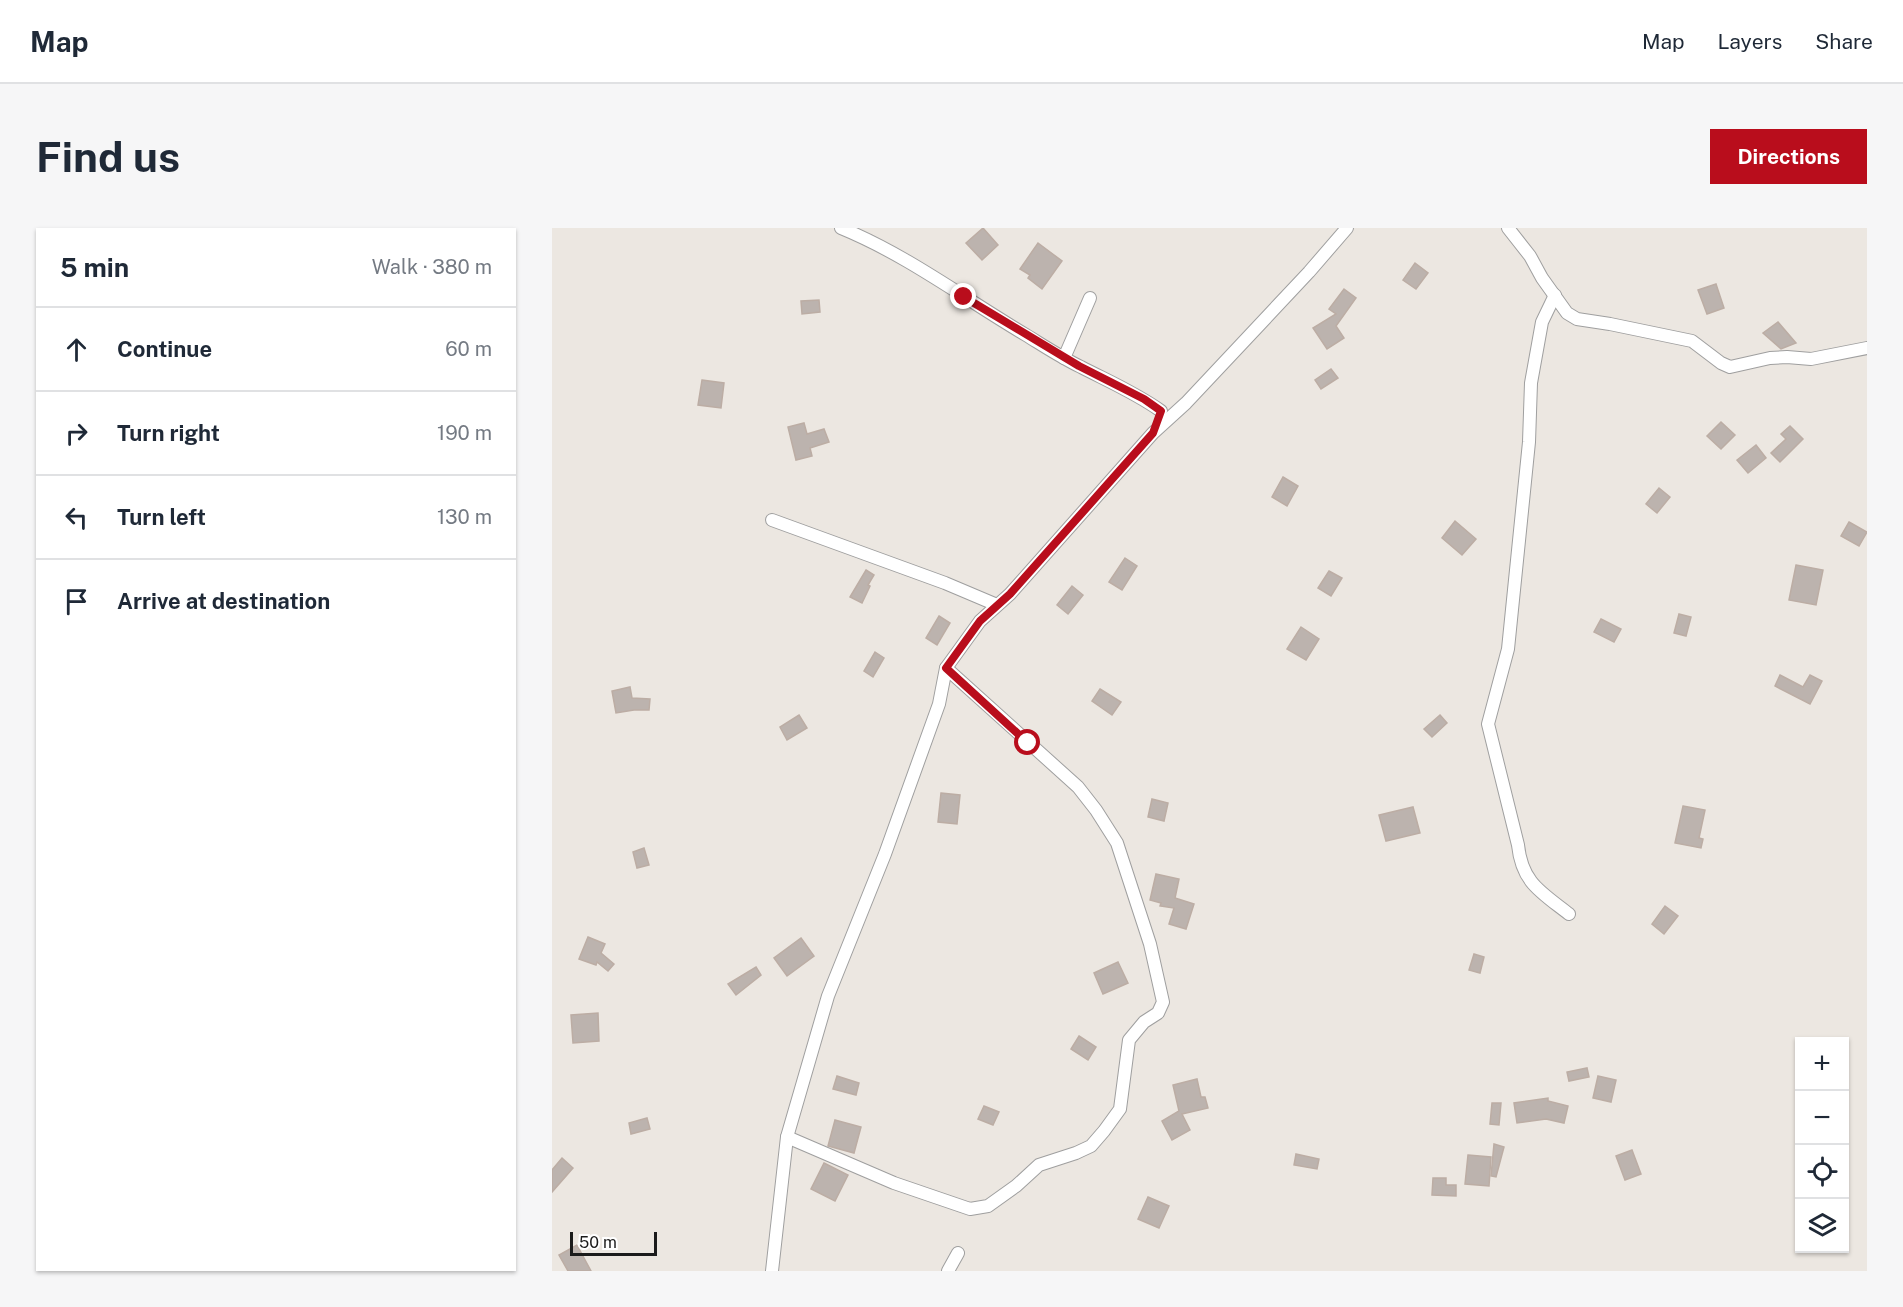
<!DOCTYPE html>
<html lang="en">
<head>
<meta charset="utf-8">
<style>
	body { margin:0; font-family:"Public Sans",sans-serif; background:#f6f6f7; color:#1f2937 }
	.controls { position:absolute; right:18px; bottom:18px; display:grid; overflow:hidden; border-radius:0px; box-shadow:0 2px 4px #0004 }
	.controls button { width:54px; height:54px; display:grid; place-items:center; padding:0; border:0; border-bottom:2px solid #e0e1e3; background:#fff; color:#1f2937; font:30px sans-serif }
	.scale { position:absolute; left:18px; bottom:15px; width:87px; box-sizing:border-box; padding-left:6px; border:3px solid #1b1b1b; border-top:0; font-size:16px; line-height:21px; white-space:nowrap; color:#1b1b1b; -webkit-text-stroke:4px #fff; paint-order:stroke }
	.stop { position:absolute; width:18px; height:18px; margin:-14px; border:4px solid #b90d1c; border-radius:50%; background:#fff }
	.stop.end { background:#b90d1c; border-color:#fff; box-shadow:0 2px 6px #0008 }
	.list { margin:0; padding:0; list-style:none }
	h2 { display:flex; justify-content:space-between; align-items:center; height:78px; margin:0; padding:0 24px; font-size:26px }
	h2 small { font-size:20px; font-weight:400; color:#747a83 }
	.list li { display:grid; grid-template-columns:39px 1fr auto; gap:18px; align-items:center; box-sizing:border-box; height:84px; padding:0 24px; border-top:2px solid #e0e1e3 }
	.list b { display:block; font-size:22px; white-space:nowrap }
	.list em { font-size:20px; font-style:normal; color:#747a83 }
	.icon { flex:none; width:33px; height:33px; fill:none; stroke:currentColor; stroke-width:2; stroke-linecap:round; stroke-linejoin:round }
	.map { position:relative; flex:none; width:1315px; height:1043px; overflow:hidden; border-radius:0px }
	header { display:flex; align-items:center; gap:36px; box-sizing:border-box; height:84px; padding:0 30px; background:#fff; border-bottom:2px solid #e0e1e3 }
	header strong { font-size:28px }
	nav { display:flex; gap:33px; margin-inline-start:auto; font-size:21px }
	.intro { display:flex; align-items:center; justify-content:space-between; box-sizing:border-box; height:144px; padding:0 36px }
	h1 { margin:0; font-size:42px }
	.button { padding:15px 27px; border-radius:0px; background:#b90d1c; color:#fff; font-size:21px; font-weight:700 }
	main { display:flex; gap:36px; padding:0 36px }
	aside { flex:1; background:#fff; border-radius:0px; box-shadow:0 2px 4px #0004 }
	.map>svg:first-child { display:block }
</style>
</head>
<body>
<header>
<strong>Map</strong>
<nav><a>Map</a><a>Layers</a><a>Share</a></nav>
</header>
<div class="intro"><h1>Find us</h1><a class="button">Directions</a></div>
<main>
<aside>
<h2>5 min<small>Walk · 380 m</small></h2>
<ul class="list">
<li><svg class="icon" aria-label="ahead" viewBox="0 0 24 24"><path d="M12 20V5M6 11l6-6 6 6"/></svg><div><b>Continue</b></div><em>60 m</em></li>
<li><svg class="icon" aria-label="right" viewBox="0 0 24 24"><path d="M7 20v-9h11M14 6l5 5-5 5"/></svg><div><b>Turn right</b></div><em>190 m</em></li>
<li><svg class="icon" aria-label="left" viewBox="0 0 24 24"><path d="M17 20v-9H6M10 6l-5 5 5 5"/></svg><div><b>Turn left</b></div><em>130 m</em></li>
<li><svg class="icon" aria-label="arrive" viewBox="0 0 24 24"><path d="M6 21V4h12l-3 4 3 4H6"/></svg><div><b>Arrive at destination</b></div></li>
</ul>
</aside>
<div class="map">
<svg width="1315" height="1043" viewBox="0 0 1315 1043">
	<rect width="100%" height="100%" fill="#ece7e1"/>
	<!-- building -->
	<g fill="#bcb3ae" stroke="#bcada4" stroke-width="1.5">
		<path d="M431 0 446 17 430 32 414 15Z"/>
		<path d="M486 15 510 33 490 61 476 50 478 47 468 41Z"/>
		<path d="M863 35 876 45 864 61 851 52Z"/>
		<path d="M1164 56 1172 80 1155 86 1146 62Z"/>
		<path d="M792 61 804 70 784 98 792 110 775 121 761 100 784 86 777 81Z"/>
		<path d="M267 72 268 84 250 86 249 73Z"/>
		<path d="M1226 94 1244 115 1229 121 1211 105Z"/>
		<path d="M779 141 786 150 769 161 763 152Z"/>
		<path d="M150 152 172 155 169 180 146 177Z"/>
		<path d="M1169 194 1183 207 1169 221 1155 208Z"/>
		<path d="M252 195 255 206 272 201 277 214 258 220 260 228 244 232 236 199Z"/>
		<path d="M1238 198 1251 211 1228 234 1219 225 1234 211 1229 206Z"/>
		<path d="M1204 217 1214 230 1196 245 1185 232Z"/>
		<path d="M731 249 746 258 735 278 720 269Z"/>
		<path d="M1107 260 1118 269 1105 285 1094 276Z"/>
		<path d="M903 293 924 311 910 327 890 310Z"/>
		<path d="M1297 294 1315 304 1307 318 1289 308Z"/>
		<path d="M573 330 585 338 570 362 557 354Z"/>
		<path d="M1244 337 1271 342 1264 377 1237 372Z"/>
		<path d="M314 342 322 347 316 357 318 358 310 375 298 369Z"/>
		<path d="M777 343 790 350 779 368 766 360Z"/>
		<path d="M520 358 531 367 516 386 505 377Z"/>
		<path d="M1127 386 1139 389 1134 408 1122 405Z"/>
		<path d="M387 388 398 395 385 417 374 410Z"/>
		<path d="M1049 391 1069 401 1062 414 1042 404Z"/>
		<path d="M749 399 767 411 754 432 735 421Z"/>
		<path d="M323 424 332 430 321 449 312 443Z"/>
		<path d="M1228 447 1251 459 1258 447 1270 453 1258 476 1223 458Z"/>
		<path d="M78 459 80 470 98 471 97 482H82L64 485 60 463Z"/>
		<path d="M548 461 569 474 560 487 540 473Z"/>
		<path d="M247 487 255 500 235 512 228 499Z"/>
		<path d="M888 487 895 495 880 509 872 501Z"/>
		<path d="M389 565 408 567 405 596 386 594Z"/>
		<path d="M600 571 616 575 612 593 596 589Z"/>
		<path d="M1131 578 1153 582 1147 610 1151 611 1149 620 1123 615Z"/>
		<path d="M861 579 868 605 834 613 827 587Z"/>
		<path d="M92 620 97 637 85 640 81 624Z"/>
		<path d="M604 646 627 651 623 670 642 676 634 701 617 696 622 680 608 678 609 675 598 672Z"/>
		<path d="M1113 678 1126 688 1112 706 1100 696Z"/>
		<path d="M36 709 53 716 49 725 62 736 56 743 45 734 44 737 27 731Z"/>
		<path d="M249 710 262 728 235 748 222 730Z"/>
		<path d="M922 726 932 729 928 745 917 742Z"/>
		<path d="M566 734 576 755 551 766 542 745Z"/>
		<path d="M204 739 209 747 184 767 176 756Z"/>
		<path d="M46 785 47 813 21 815 19 787Z"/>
		<path d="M527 808 544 819 536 832 519 821Z"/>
		<path d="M1035 840 1037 849 1017 853 1015 844Z"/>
		<path d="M285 848 307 855 304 867 281 861Z"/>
		<path d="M1046 848 1064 852 1059 874 1041 870Z"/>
		<path d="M645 851 649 869H653L656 880 630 886 638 902 620 912 610 893 627 883 621 857Z"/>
		<path d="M996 870V873L1016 878 1012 895 994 891 965 895 962 875Z"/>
		<path d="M940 875H949L947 897 938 896Z"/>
		<path d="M432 878 447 884 441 897 426 891Z"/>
		<path d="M95 890 98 901 79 906 77 895Z"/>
		<path d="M283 892 309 899 302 925 276 918Z"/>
		<path d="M942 916 952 919 944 949 939 948Z"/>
		<path d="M1080 922 1089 946 1073 952 1064 928Z"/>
		<path d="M744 926 767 931 765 941 742 937Z"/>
		<path d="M916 927 939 929 937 958 913 956Z"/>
		<path d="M10 930 21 940 0 964V942Z"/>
		<path d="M272 935 296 947 283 973 259 961Z"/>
		<path d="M881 950H894V957H904V968L880 967Z"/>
		<path d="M596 969 617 978 607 1000 586 991Z"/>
		<path d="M25 1017 39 1043H16L7 1027Z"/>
	</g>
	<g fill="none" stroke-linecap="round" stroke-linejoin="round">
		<defs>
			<g id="minor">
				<path d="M289 0C355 27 413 71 474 107 492 118 510 130 529 139 556 153 584 165 609 183"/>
				<path d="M956 0 978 28 990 50 1015 85 1025 91 1058 96 1140 113 1169 135 1178 139 1218 130 1235 129 1259 131 1315 120"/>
				<path d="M1003 67 990 94 979 155 977 214 956 421 936 496 966 617C970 655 989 664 1017 686"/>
				<path d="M512 130 538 70"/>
				<path d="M220 292 393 355 445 377"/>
				<path d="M235 909 342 955 418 981 436 978 464 958 487 937 524 925 539 918 552 903 568 881 577 812 592 794 606 785 611 774 598 716 565 615 544 582 526 559 394 440"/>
				<path d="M220 1043 235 909 276 768 333 626 387 476 394 440 428 393 458 366 601 205 634 175 757 44 795 0"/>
				<path d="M396 1043 406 1025"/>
			</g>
		</defs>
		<!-- minor casing -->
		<use href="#minor" stroke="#9f9f9f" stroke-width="14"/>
		<!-- minor -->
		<use href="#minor" stroke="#fff" stroke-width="12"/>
	</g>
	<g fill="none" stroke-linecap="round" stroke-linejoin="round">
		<!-- route -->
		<path stroke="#b90d1c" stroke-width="8" d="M412 69 527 138 592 171 609 183 601 205 458 366 428 393 394 440 476 515"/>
	</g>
</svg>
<div class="controls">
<button>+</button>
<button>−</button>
<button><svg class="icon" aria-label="locate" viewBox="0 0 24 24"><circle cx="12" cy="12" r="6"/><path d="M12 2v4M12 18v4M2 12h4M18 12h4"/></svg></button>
<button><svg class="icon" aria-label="layers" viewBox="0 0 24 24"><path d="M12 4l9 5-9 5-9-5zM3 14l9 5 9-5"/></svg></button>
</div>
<div class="scale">50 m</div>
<div class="stop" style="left:476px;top:515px"></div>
<div class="stop end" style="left:412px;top:69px"></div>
</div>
</main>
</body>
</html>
